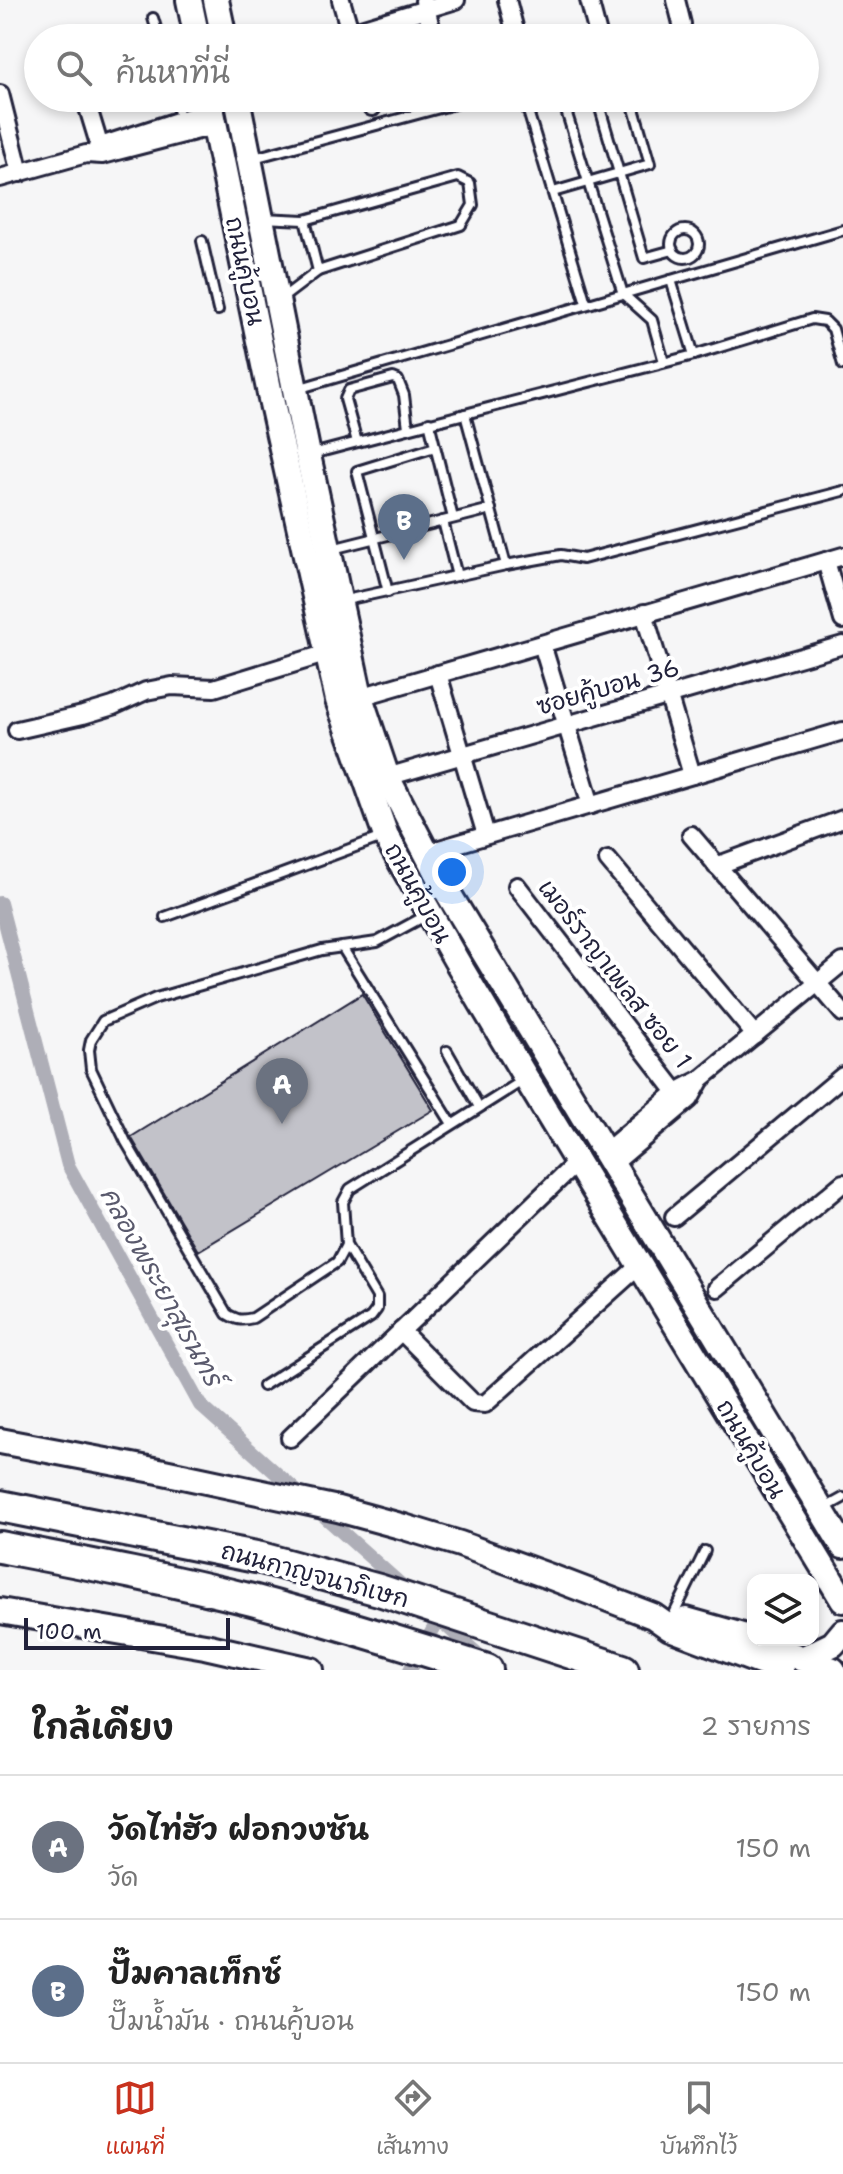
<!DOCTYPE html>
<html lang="th">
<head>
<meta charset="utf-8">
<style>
	body { margin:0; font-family:"Shantell Sans","Playpen Sans Thai",sans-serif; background:#f2f2f2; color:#222 }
	.controls { position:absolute; right:24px; bottom:24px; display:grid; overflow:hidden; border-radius:16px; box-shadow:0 4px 12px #0003 }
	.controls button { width:72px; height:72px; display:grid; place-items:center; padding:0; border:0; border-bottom:2px solid #e0e0e0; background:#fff; color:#222; font:40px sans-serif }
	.scale { position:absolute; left:24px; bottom:20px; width:206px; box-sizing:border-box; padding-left:8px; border:4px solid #22223b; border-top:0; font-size:22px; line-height:28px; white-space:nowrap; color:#22223b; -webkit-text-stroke:6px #fff; paint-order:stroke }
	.you { position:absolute; left:452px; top:872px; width:28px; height:28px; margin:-20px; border:6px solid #fff; border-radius:50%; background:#1a73e8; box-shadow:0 0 0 12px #1a73e833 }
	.badge { display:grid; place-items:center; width:52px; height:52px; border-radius:50%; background:#c8321e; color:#fff; font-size:26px; font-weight:700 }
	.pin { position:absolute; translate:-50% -66px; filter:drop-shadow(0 2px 4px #0008) }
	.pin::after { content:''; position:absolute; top:42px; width:28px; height:24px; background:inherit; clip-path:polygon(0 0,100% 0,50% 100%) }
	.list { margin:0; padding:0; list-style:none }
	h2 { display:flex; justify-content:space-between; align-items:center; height:104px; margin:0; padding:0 32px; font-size:34px }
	h2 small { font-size:26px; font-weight:400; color:#767676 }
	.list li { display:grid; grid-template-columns:52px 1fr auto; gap:24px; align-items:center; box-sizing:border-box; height:144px; padding:0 32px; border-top:2px solid #e0e0e0 }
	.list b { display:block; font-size:30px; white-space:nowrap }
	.list p { margin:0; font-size:26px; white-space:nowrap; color:#767676 }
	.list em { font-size:26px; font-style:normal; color:#767676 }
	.icon { flex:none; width:44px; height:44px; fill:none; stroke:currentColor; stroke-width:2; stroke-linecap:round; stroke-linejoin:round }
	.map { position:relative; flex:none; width:843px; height:1670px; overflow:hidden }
	.search { position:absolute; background:#fff; box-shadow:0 4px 12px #0003; left:24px; right:24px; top:24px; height:88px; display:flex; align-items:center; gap:20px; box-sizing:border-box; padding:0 28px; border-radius:44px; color:#767676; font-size:30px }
	.sheet { height:392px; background:#fff }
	nav { display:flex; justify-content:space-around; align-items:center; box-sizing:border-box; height:112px; border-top:2px solid #e0e0e0; background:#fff; font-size:22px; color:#767676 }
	nav a { display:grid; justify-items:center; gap:4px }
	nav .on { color:#c8321e }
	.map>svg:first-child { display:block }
</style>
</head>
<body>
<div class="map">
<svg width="843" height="1670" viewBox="0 0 843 1670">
	<rect width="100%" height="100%" fill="#f6f6f7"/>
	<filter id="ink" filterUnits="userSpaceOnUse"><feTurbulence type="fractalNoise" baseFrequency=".0125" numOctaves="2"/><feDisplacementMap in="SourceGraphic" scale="16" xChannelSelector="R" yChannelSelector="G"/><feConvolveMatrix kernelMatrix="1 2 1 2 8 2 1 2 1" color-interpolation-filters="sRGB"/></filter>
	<g filter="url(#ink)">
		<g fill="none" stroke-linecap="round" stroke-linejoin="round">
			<!-- canal -->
			<g stroke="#aeaeb7" stroke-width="14">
				<path d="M0 903 68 1165 200 1405 408 1591"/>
				<path d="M438 1618 485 1661"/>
				<path d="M410 1670 439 1619"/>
			</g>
		</g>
		<!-- building -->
		<path fill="#c2c2c9" stroke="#22223b" stroke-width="2" d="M362 994 433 1110 198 1251 131 1137Z"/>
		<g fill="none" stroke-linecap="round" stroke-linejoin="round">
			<defs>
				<g id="lane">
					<path d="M153 18 159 38"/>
					<path d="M175 98 181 121"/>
					<path d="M524 98 586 303"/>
					<path d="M562 98 623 294 652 320 664 362"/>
					<path d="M597 98 644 258 673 250"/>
					<path d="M250 159 477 98"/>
					<path d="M553 192 650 164 631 98"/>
					<path d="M262 218 305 220 458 177 470 183 473 205 461 225 318 271"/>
					<circle cx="685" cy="244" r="14"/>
					<path d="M202 241 218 310"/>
					<path d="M671 280 843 230"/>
					<path d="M281 299 318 271 305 220"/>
					<path d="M297 389 671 280 694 355"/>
					<path d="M465 414 694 355 812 319 825 321 833 329 843 365"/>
					<path d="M429 422 453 518"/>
					<path d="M357 442 345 399 349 390 393 378 398 380 404 395 408 428"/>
					<path d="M312 454 465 414 506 565"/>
					<path d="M443 521 457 576"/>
					<path d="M332 549 491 509"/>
					<path d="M388 592 357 471 435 447"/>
					<path d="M341 601 506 565 561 555 583 559 843 491"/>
					<path d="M427 915 377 942 322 950 156 998 103 1021 91 1040 89 1050 91 1069 126 1142 227 1314C237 1320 241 1321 253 1318L337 1262 346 1245 343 1202 350 1189 522 1081"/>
					<path d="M165 917 385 836"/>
					<path d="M342 947 452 1124"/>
					<path d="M447 1051 479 1107"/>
					<path d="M263 1386 371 1317 377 1309V1297L346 1245"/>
					<path d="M825 1508 843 1498"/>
					<path d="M673 1616 705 1551"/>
				</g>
				<g id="street">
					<path d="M341 0 352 38"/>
					<path d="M507 0 517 38"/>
					<path d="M589 0 599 38"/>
					<path d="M676 0 682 24"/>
					<path d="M424 1 434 38"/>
					<path d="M331 38 456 0"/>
					<path d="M0 94 20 173"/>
					<path d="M85 98 102 154"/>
					<path d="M370 98 372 107"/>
					<path d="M97 147 211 110"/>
					<path d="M0 178 86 154 102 155 214 126"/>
					<path d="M826 561 843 620"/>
					<path d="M644 613 692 775"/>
					<path d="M542 644 591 805"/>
					<path d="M438 674 486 835"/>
					<path d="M360 697 843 556"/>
					<path d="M17 730 83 715 113 706 146 691 172 686 214 688 328 653"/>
					<path d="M387 777 843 645"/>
					<path d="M691 835 843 1013"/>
					<path d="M426 853 843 731"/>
					<path d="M608 860 755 1035"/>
					<path d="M716 866 843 819"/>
					<path d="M517 886 676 1092"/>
					<path d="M605 1152 676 1092 701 1079 843 962"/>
					<path d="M613 1164 690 1099 701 1079"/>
					<path d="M674 1217 843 1076"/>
					<path d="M717 1288 843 1183"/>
					<path d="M401 1331 473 1403 485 1404 640 1265"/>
					<path d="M290 1438 577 1162"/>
				</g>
				<g id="secondary">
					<path d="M189 0 197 38"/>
					<path d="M216 0 224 38"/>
					<path d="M209 98 271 399 338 700 386 836 456 960 526 1078 843 1600"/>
					<path d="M237 98 308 455 360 697 387 777 442 883 843 1546"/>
					<path d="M0 1441 159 1471 338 1509 404 1527 460 1544 551 1577 653 1616 670 1628 781 1670"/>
					<path d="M0 1611 205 1646 311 1670"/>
					<path d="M686 1620 739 1635 833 1670"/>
					<path d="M802 1659 833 1644 843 1632"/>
				</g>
				<g id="highway">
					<path d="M0 1506 261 1558 379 1590 623 1670"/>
					<path d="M0 1547C84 1563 169 1579 252 1600 331 1621 409 1645 487 1670"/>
				</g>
			</defs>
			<!-- lane casing -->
			<use href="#lane" stroke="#22223b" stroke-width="14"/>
			<!-- street casing -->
			<use href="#street" stroke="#22223b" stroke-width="22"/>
			<!-- secondary casing -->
			<use href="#secondary" stroke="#22223b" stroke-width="30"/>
			<!-- highway casing -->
			<use href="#highway" stroke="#22223b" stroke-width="36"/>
			<!-- lane -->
			<use href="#lane" stroke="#fff" stroke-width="8"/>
			<!-- street -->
			<use href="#street" stroke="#fff" stroke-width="16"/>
			<!-- secondary -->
			<use href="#secondary" stroke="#fff" stroke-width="24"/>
			<!-- highway -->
			<use href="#highway" stroke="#fff" stroke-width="30"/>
		</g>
	</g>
	<g text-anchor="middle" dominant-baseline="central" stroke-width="8" stroke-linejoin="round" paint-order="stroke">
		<!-- street labels -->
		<g font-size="24" fill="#22223b" stroke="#fff">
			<text transform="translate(245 271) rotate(78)">ถนนคู้บอน</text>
			<text transform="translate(608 687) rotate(-16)">ซอยคู้บอน 36</text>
			<text transform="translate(418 893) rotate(61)">ถนนคู้บอน</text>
			<text transform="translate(615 974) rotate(52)">เมอร์ราญาเพลส ซอย 1</text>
			<text transform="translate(751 1449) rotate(59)">ถนนคู้บอน</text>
			<text transform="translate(315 1575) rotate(15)">ถนนกาญจนาภิเษก</text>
		</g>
		<!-- water labels -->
		<g font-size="26" font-style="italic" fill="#5a5a6d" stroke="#fff">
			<text transform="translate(162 1286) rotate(61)">คลองพระยาสุเรนทร์</text>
		</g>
	</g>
</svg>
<div class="controls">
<button><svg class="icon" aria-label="layers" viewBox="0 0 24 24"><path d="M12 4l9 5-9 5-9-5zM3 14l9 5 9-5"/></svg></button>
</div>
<div class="scale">100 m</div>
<div class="you"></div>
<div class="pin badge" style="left:282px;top:1124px;background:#6b7280">A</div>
<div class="pin badge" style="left:404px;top:560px;background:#5c6f8a">B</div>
<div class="search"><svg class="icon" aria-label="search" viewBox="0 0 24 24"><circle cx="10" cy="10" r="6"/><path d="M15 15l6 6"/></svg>ค้นหาที่นี่</div>
</div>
<section class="sheet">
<h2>ใกล้เคียง<small>2 รายการ</small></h2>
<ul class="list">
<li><span class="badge" style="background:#6b7280">A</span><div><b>วัดไท่ฮัว ฝอกวงซัน</b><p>วัด</p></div><em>150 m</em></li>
<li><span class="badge" style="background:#5c6f8a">B</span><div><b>ปั๊มคาลเท็กซ์</b><p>ปั๊มน้ำมัน · ถนนคู้บอน</p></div><em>150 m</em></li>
</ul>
</section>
<nav>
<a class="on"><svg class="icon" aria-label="map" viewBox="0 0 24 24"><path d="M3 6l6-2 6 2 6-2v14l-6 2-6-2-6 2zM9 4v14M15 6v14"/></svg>แผนที่</a>
<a><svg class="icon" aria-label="directions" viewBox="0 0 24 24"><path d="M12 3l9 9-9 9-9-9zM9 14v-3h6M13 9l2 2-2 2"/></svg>เส้นทาง</a>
<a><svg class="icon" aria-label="saved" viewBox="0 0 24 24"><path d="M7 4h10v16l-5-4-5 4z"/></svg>บันทึกไว้</a>
</nav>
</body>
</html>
